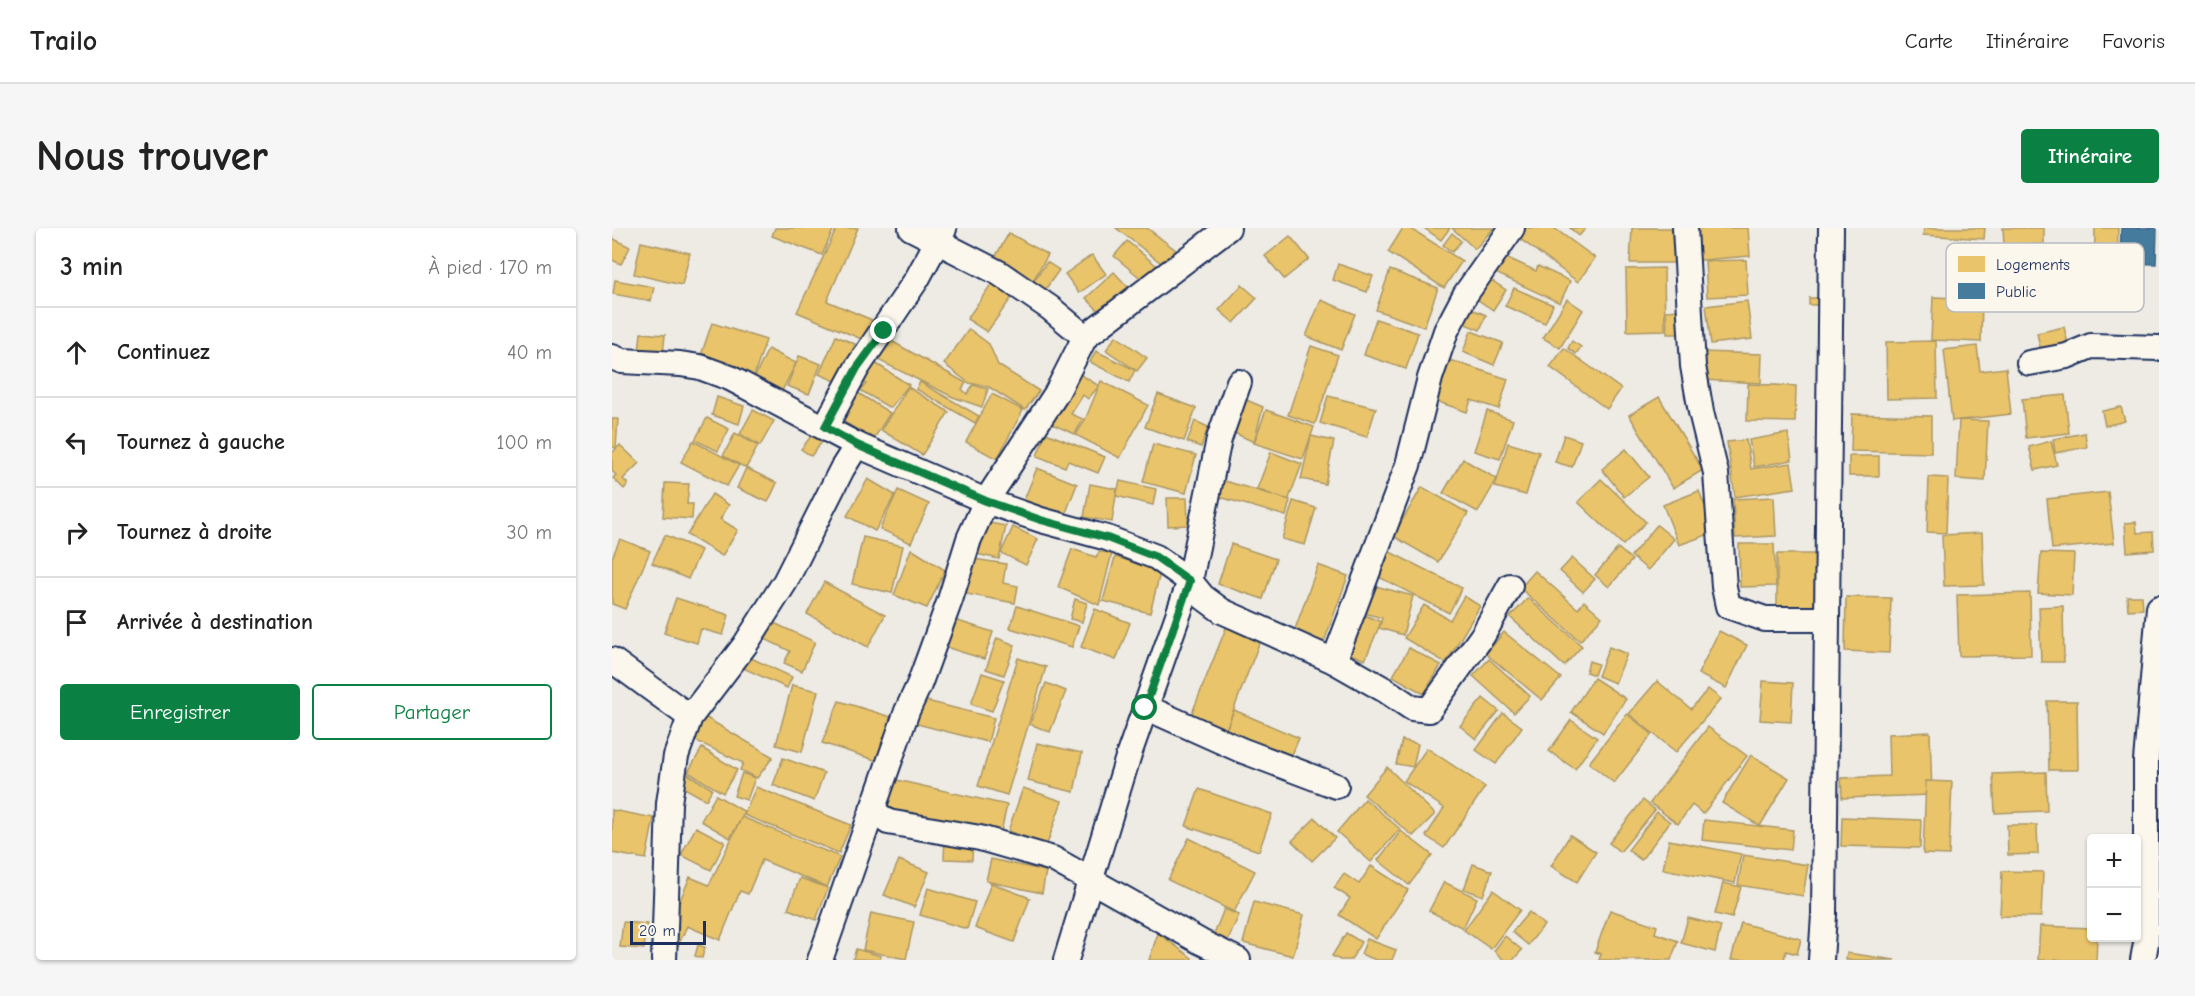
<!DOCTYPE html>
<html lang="fr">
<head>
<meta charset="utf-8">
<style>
	body { margin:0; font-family:"Comic Neue",sans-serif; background:#f6f6f6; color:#222 }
	.controls { position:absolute; right:18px; bottom:18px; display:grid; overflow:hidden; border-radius:6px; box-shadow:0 2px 4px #0004 }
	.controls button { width:54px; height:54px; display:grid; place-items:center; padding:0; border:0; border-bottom:2px solid #e0e0e0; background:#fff; color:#222; font:30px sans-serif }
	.scale { position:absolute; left:18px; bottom:15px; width:76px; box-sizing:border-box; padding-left:6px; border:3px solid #1b2f5e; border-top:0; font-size:16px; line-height:21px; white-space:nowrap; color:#1b2f5e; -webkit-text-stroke:4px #fbf7ec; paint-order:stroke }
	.stop { position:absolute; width:18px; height:18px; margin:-14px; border:4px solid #0b8043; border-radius:50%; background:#fff }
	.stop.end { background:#0b8043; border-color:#fff; box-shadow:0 2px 6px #0008 }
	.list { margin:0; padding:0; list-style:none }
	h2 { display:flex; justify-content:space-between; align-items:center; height:78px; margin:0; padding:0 24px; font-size:26px }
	h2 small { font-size:20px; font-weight:400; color:#767676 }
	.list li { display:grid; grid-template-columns:39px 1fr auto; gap:18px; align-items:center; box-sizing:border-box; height:90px; padding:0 24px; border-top:2px solid #e0e0e0 }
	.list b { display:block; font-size:22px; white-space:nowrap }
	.list em { font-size:20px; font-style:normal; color:#767676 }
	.actions { display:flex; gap:12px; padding:18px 24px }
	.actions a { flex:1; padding:14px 0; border:2px solid #0b8043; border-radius:6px; text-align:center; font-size:21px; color:#0b8043 }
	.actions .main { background:#0b8043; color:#fff }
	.icon { flex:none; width:33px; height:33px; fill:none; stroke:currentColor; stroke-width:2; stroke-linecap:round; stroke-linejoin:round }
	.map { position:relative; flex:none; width:1547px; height:732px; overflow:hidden; border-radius:6px }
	header { display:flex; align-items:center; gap:36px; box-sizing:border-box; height:84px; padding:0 30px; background:#fff; border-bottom:2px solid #e0e0e0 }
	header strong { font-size:28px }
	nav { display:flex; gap:33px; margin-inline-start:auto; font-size:21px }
	.intro { display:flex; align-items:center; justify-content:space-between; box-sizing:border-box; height:144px; padding:0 36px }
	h1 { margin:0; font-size:42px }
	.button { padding:15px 27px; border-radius:6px; background:#0b8043; color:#fff; font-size:21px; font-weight:700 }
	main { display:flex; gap:36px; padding:0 36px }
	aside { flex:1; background:#fff; border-radius:6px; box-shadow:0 2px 4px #0004 }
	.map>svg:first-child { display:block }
</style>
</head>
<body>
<header>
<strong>Trailo</strong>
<nav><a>Carte</a><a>Itinéraire</a><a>Favoris</a></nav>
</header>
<div class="intro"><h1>Nous trouver</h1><a class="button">Itinéraire</a></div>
<main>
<aside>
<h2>3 min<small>À pied · 170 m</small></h2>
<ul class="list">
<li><svg class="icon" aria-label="ahead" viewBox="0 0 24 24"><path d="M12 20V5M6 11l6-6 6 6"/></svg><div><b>Continuez</b></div><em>40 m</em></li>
<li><svg class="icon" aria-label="left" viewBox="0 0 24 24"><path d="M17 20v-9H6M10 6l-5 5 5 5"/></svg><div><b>Tournez à gauche</b></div><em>100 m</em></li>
<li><svg class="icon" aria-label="right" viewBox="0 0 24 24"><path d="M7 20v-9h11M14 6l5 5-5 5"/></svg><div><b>Tournez à droite</b></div><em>30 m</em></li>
<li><svg class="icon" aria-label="arrive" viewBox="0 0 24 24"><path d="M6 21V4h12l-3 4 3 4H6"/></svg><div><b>Arrivée à destination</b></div></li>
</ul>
<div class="actions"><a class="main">Enregistrer</a><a>Partager</a></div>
</aside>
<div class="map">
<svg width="1547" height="732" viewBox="0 0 1547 732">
	<rect width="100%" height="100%" fill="#eeebe4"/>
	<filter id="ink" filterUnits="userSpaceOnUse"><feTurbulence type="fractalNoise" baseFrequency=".0167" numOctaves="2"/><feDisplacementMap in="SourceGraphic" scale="12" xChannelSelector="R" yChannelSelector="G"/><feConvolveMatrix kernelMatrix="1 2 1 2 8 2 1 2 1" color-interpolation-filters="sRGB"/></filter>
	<g filter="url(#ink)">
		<!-- homes -->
		<g fill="#e9c46a" stroke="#ab9766" stroke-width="1.5">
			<path d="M163 0H222L210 27 160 8Z"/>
			<path d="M225 0H246L215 73 260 92 252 112 185 84Z"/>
			<path d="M504 0H535L565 23 553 38Z"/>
			<path d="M791 0H798L850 33 832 60 776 24Z"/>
			<path d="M812 0H838L829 12Z"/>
			<path d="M840 0H882L863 21Z"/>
			<path d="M914 0H942L983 30 966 54 907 10Z"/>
			<path d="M958 0H974L967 8Z"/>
			<path d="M1020 0H1068L1070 35H1018Z"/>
			<path d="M1077 0H1136L1138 28 1079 33Z"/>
			<path d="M1312 0H1373L1372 11 1311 7Z"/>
			<path d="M1391 0H1432V16L1392 17Z"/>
			<path d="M1483 0H1506L1505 53 1482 52Z"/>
			<path d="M397 5 436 27 419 56 379 36Z"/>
			<path d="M840 5 849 13 840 24 831 17Z"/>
			<path d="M678 8 697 31 672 51 653 28Z"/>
			<path d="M0 10 18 19 9 36 0 32Z"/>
			<path d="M515 13 545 38 532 53 502 28Z"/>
			<path d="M29 14 78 25 70 57 22 46Z"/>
			<path d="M885 25 924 43 926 38 958 53 948 75 877 42Z"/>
			<path d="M480 27 494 46 467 65 453 46Z"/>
			<path d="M1134 32 1136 67 1095 69 1093 33Z"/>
			<path d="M435 34 447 42 433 62 421 54Z"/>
			<path d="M726 36 761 48 755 64 721 52Z"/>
			<path d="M1052 40 1053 102 1015 103 1014 41Z"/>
			<path d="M778 42 826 60 812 99 764 82Z"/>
			<path d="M502 44 517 60 490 86 474 70Z"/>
			<path d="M873 48 894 62 881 82 860 68Z"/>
			<path d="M3 52 42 59 39 73 1 66Z"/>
			<path d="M380 55 400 69 375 104 355 91Z"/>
			<path d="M630 57 645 70 622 95 607 82Z"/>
			<path d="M902 60 941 77 933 95 893 78Z"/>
			<path d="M1321 69 1370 71 1369 114 1319 112Z"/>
			<rect x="1197" y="70" width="13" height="7"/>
			<path d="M955 71 971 82 948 120 931 110Z"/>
			<path d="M709 72 743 86 729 122 694 108Z"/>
			<path d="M1135 73 1140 111 1099 116 1094 78Z"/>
			<path d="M850 77 874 87 868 102 844 92Z"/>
			<path d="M1068 82 1069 106H1055L1054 83Z"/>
			<path d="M764 91 806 105 794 141 752 127Z"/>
			<path d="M100 95 154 112 141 151 87 133Z"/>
			<path d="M1452 99 1457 120 1429 125 1425 105Z"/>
			<path d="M357 101 377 116 386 137 427 163 413 182 377 159 357 155 332 136Z"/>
			<path d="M859 103 891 115 882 137 851 124Z"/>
			<path d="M29 105 53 107 51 126 27 124Z"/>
			<path d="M224 108 243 116 226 154 207 146Z"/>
			<path d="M504 108 535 130 525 143 494 122Z"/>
			<path d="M274 110 354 155 350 161 355 166 361 157 376 161 370 179 341 169 262 130Z"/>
			<path d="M960 113 969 119 964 126 956 120Z"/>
			<path d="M1324 113 1325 170 1275 171 1274 114Z"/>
			<path d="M699 118 726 127 703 196 676 187Z"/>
			<path d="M1365 118 1368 143 1394 140 1399 186 1340 193 1332 122Z"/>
			<path d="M952 120 1009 161 995 181 938 139Z"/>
			<path d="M156 121 184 135 169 165 142 151Z"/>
			<path d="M484 123 523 142 517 154 478 134Z"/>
			<path d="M1091 124 1150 126 1149 155 1090 152Z"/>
			<path d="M187 128 209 136 197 166 175 158Z"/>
			<path d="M257 131 297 157 278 180 248 162 254 156 246 148Z"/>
			<path d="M834 131 896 151 887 181 859 172 855 184 821 172Z"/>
			<path d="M468 146 487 158 476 171 471 167 459 186 471 191 463 206 437 195Z"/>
			<path d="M489 153 536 177 508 230 464 207 473 192Z"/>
			<path d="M308 154 367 188 363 195 304 161Z"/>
			<path d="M1136 156 1184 158 1183 194 1135 193Z"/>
			<path d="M296 159 337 184 310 227 269 202Z"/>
			<path d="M243 163 278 185 261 212 226 190Z"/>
			<path d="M380 166 411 182 385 231 354 214Z"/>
			<path d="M546 166 584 180 572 213 533 199Z"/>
			<path d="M1453 167 1457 205 1414 210 1410 171Z"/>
			<path d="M625 168 651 179 642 214 618 203Z"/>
			<path d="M716 168 764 180 755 209 708 195Z"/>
			<path d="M105 169 132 178 127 196 100 187Z"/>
			<path d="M1047 169 1091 242 1061 260 1017 187Z"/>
			<path d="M1509 179 1513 193 1493 198 1490 183Z"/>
			<path d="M141 182 162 193 148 218 128 206Z"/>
			<path d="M654 182 702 199 691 231 642 215Z"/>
			<path d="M875 183 901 192 888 231 862 223Z"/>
			<path d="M1240 186 1319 188V225L1239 223Z"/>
			<path d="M95 190 117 201 106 223 83 212Z"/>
			<path d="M0 191H6L4 220 0 219Z"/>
			<path d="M1347 192 1376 193 1373 253 1344 251Z"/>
			<path d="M583 193 596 199 589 219 575 214Z"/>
			<path d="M123 205 146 218 134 240 111 228Z"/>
			<path d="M434 205 493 229 486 245 456 233 453 239 425 228Z"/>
			<path d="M1176 205 1180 232 1142 239 1137 212Z"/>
			<path d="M1473 205 1475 219 1443 225 1441 211Z"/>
			<path d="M200 207 210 214 199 228 189 221Z"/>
			<path d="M952 207 969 213 960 239 943 234Z"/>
			<path d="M699 208 722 213 713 256 689 251Z"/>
			<path d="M1134 212 1139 241 1179 235 1183 260 1123 269 1115 214Z"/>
			<path d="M81 213 127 237 115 258 69 234Z"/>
			<path d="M1439 213 1445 237 1423 242 1417 219Z"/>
			<path d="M896 215 927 224 914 267 883 259Z"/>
			<path d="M541 216 584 227 574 265 531 254Z"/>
			<path d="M8 217 27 235 11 251 16 256 12 261 1 250 4 247 0 243V225Z"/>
			<path d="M1014 221 1037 249 1012 269 990 241Z"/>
			<path d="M659 224 690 236 676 273 645 261Z"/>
			<rect x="1237" y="228" width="30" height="20"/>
			<path d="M851 231 885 251 866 284 831 265Z"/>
			<path d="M134 240 165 255 156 274 125 260Z"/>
			<path d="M425 240 465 256 453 287 412 272Z"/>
			<path d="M1317 249 1336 250 1334 305 1315 304Z"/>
			<path d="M602 250 678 272 674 288 597 266Z"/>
			<path d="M256 251 283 267 263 303 235 288Z"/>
			<path d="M989 251 1034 294 1011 317 966 274Z"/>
			<path d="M508 253 544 261 541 277 504 268Z"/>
			<path d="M53 255 77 256 75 276H81L80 291 51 289Z"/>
			<path d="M478 256 505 261 500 294 472 289Z"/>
			<path d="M810 259 856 285 826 334 781 308Z"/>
			<path d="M286 262 317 276 299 315 268 301Z"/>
			<path d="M1087 263 1103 304 1067 317 1051 277Z"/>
			<path d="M1496 264 1502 315 1440 321 1435 271Z"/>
			<path d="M100 266 117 277 108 291 126 302 110 328 75 307Z"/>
			<path d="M1162 269 1164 308 1123 310 1121 271Z"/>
			<path d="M555 270H575L576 297 556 298Z"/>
			<path d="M681 273 704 280 693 317 670 311Z"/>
			<path d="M367 293 394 298 387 331 360 325Z"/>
			<path d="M1524 294 1525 305 1541 304 1542 322 1515 324 1513 295Z"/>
			<path d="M1045 297 1062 311 1036 342 1019 328Z"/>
			<path d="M401 299 426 311 414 337 389 325Z"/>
			<path d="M1370 305 1372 357 1332 358 1330 307Z"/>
			<path d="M53 307 89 322 76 351 40 335Z"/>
			<path d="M251 309 291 318 280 365 240 356Z"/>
			<path d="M8 311 38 323 13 381 0 376V330Z"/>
			<path d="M619 316 664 331 651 371 606 356Z"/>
			<path d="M1127 316H1162L1164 358 1128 359Z"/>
			<path d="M1006 320 1020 332 997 359 983 347Z"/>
			<path d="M299 321 333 342 315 380 282 367Z"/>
			<path d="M460 321 484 329 487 324 500 325 487 377 446 359Z"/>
			<path d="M776 323 850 360 837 385 763 347Z"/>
			<path d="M1429 325 1462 326 1460 367 1426 365Z"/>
			<path d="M1165 326H1203L1202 388H1165Z"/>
			<path d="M503 329 549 341 538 385 491 373Z"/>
			<path d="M355 330 394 336 391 355 406 358 403 375 349 365Z"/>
			<path d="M960 330 983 351 971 364 948 343Z"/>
			<path d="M706 337 736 348 712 414 682 404Z"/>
			<path d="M923 343 966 381 972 373 990 389 968 413 908 360Z"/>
			<path d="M212 354 273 387 256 419 195 386Z"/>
			<path d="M756 356 801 368 791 407 767 400 770 390 748 384Z"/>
			<path d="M1418 365 1419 427 1347 428 1345 367Z"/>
			<path d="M852 368 868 378 834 435 792 410 812 377 838 392Z"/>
			<path d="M1515 368H1530L1531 381 1516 382Z"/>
			<path d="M1234 369 1279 370 1277 425 1233 423Z"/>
			<path d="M64 370 117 387 111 407 89 401 85 415 52 405Z"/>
			<path d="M916 370 970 418 952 438 898 389Z"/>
			<path d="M463 371 475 375 470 394 458 391Z"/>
			<path d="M405 378 467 398 460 419 398 400Z"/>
			<path d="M1451 378 1452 434H1429L1427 379Z"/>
			<path d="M483 381 518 395 504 432 469 419Z"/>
			<path d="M750 386 769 394 753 432 734 424Z"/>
			<path d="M336 390 381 404 372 431 327 417Z"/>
			<path d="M162 395 203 414 190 443 172 435 178 423 153 411Z"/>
			<path d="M616 395 650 408 613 504 578 490Z"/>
			<path d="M1107 403 1135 417 1114 460 1086 446Z"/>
			<path d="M892 404 949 450 930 472 874 426Z"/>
			<path d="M385 410 403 417 392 447 374 441Z"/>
			<path d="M997 419 1015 426 1003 455 986 448Z"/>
			<path d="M797 420 829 437 812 466 781 448Z"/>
			<path d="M137 429 180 449 175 460 131 440Z"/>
			<path d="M406 430 434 439 395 567 366 558Z"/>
			<path d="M877 431 918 468 902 485 861 448Z"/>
			<path d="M977 433 986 436 982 447 974 444Z"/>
			<path d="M370 445 392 452 380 483 359 476Z"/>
			<path d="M982 450 1014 471 991 505 959 484Z"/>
			<path d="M1045 453 1079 481 1096 461 1109 471 1064 524 1017 486Z"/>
			<path d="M1151 453 1181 455 1179 494 1148 492Z"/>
			<path d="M434 455 454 463 438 504 418 496Z"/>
			<path d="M180 457 206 463 190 524 164 517Z"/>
			<path d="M871 470 887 483 864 511 848 498Z"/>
			<path d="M307 471 382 490 376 514 301 495Z"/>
			<path d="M227 473 279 489 266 533 210 515Z"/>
			<path d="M1435 473H1465L1466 542H1437Z"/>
			<path d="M622 482 687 510 677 534 612 507Z"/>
			<path d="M891 485 910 499 884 536 864 522Z"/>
			<path d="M1015 486 1040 506 1002 555 977 535Z"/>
			<path d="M91 488 161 529 145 550 128 542 131 535 80 511Z"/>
			<path d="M959 492 985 510 963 541 937 523Z"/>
			<path d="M1096 499 1135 528 1091 586 1080 577 1066 596 1038 575Z"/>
			<path d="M1318 504 1320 567 1230 570 1229 550 1277 548 1276 506Z"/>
			<path d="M790 512 806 516 801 539 784 536Z"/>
			<path d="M425 515 470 525 462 564 416 553Z"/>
			<path d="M90 520 125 542 111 565 76 544Z"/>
			<path d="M815 520 873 559 832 620 814 608 832 580 792 553Z"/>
			<path d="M1139 527 1177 550 1148 598 1110 575Z"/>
			<path d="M171 530 212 545 202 573 161 557Z"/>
			<path d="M775 539 823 586 801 608 752 567Z"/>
			<path d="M1434 544 1435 583 1383 585 1381 546Z"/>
			<path d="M74 545 100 561 94 572 67 557Z"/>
			<path d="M130 545 143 550 135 572 122 568Z"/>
			<path d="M280 551 395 577 387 613 272 587Z"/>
			<path d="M1314 553 1340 554 1337 627 1311 626Z"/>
			<path d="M144 559 239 597 227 625 132 587Z"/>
			<path d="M411 560 450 573 435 616 396 603Z"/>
			<path d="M587 561 660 586 647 623 574 598Z"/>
			<path d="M104 567 133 584 118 610 89 593Z"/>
			<path d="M753 571 788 601 759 634 725 604Z"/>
			<path d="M1031 572 1043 582 1008 624 997 615Z"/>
			<path d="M0 582 42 590 34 631 0 625Z"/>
			<path d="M1045 584 1058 594 1029 632 1016 622Z"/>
			<path d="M130 589 228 629 215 659 150 632 136 666 128 663 108 712 75 698 66 718 51 712 78 649 97 657Z"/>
			<path d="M1230 589 1309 592 1308 620 1229 618Z"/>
			<path d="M703 590 723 610 700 633 680 613Z"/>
			<path d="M1092 592 1181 602 1179 622 1090 612Z"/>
			<path d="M1395 597H1425L1426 626 1396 627Z"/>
			<path d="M84 599 113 614 99 642 69 627Z"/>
			<path d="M789 603 820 627 797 657 766 632Z"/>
			<path d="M958 607 984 624 965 654 939 638Z"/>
			<path d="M333 608 361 609 360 632 332 631Z"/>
			<path d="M577 610 643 643 622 684 556 652Z"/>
			<path d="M1057 612 1129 626 1123 655 1051 641Z"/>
			<path d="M1131 627 1196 637 1191 668 1126 657Z"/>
			<path d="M379 631 434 643 430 665 374 653Z"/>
			<path d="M287 632 317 644 302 679 272 667Z"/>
			<path d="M861 636 880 643 871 668 852 661Z"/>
			<path d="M759 638 796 662 764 711 727 687 738 670 722 660 732 646 747 656Z"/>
			<path d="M1390 643 1431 644 1429 689 1388 688Z"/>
			<path d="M188 650 216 660 204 692 176 681Z"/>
			<path d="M832 654 865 670 851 700 817 683Z"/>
			<path d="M379 655 418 670 402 714 363 700Z"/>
			<path d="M1111 655 1129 659 1120 690 1103 686Z"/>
			<path d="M316 660 363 674 355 701 308 687Z"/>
			<path d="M881 662 908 682 879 721 852 702Z"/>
			<path d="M642 674 692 687 681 728 631 715Z"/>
			<path d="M612 681 627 687 614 717 600 711Z"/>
			<path d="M998 682 1045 698 1043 705 1066 713 1059 732H987L989 726 983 724Z"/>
			<path d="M917 684 932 697 916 717 900 704Z"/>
			<path d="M259 685 302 694 294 731 251 722Z"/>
			<path d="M1076 690 1109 698 1103 724 1069 715Z"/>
			<path d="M11 694 35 696 32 721 8 719Z"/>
			<path d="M1129 695 1189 711 1185 726 1174 723 1172 731 1175 732H1119Z"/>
			<path d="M1428 698 1480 700V710H1485L1484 732H1426Z"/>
			<path d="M546 705 580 730 579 732H537Z"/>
			<path d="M734 705 749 714 739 732H728L720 728Z"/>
			<path d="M893 708 910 722 901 732H892L882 723Z"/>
			<path d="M755 711 784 722 780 732H764L749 726Z"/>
			<path d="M86 717 93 719 90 730 83 728Z"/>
			<path d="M244 721 269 728 268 732 241 731Z"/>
			<path d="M1235 725 1283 732H1234Z"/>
		</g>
		<!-- public -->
		<path fill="#457b9d" stroke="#38648a" stroke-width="1.5" d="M1509 0H1545L1544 36 1508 35Z"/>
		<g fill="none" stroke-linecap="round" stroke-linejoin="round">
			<defs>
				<g id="minor">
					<path d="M1073 0 1081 138 1089 184 1104 245 1112 359 1116 378 1153 391H1215"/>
					<path d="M473 109 616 0"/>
					<path d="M0 129 10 133 68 136 88 139 118 150 245 217 374 273 429 292 495 310 544 329 578 353 517 526 454 732"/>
					<path d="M1417 135 1455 128 1479 118 1547 120"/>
					<path d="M627 154 607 211 578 353 591 369 610 383 722 433 773 462 800 480 817 482 871 407 898 358"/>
					<path d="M213 199 245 140 305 51 332 1"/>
					<path d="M0 432 78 489"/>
					<path d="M722 433 796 237 818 150 834 103 853 67 900 0"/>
					<path d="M533 479 629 522 724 558"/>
					<path d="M260 582 276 594 368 610 441 631 589 714 626 732"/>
					<path d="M52 732 57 575 64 528 78 489 133 417 173 354 230 241 245 217"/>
					<path d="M208 732 295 483 307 457 338 372 357 311 374 273 444 166 473 109 438 80 387 45 299 0"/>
					<path d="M1209 732 1212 687 1219 0"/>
					<path d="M1531 732 1534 715V533L1547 380"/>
				</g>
			</defs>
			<!-- minor casing -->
			<use href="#minor" stroke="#1b2f5e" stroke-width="28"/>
			<!-- minor -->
			<use href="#minor" stroke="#fbf7ec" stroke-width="24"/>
		</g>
	</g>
	<g fill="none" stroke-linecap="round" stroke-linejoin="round" filter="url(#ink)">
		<!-- route -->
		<path stroke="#0b8043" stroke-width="8" d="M272 103 245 140 213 199 245 217 374 273 429 292 495 310 544 329 578 353 533 480"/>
	</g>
	<!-- legend -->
	<rect x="1334" y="15" width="198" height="69" rx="9" fill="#fbf7ec" stroke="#b8bbc1" stroke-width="1.5"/>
	<rect x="1346" y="28" width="27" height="16" fill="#e9c46a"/>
	<rect x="1346" y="55" width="27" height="16" fill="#457b9d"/>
	<g font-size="16" fill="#1b2f5e">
		<text x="1384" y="42">Logements</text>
		<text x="1384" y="69">Public</text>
	</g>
</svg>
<div class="controls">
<button>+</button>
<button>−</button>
</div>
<div class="scale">20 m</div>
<div class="stop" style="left:533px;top:480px"></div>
<div class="stop end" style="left:272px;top:103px"></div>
</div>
</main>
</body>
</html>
